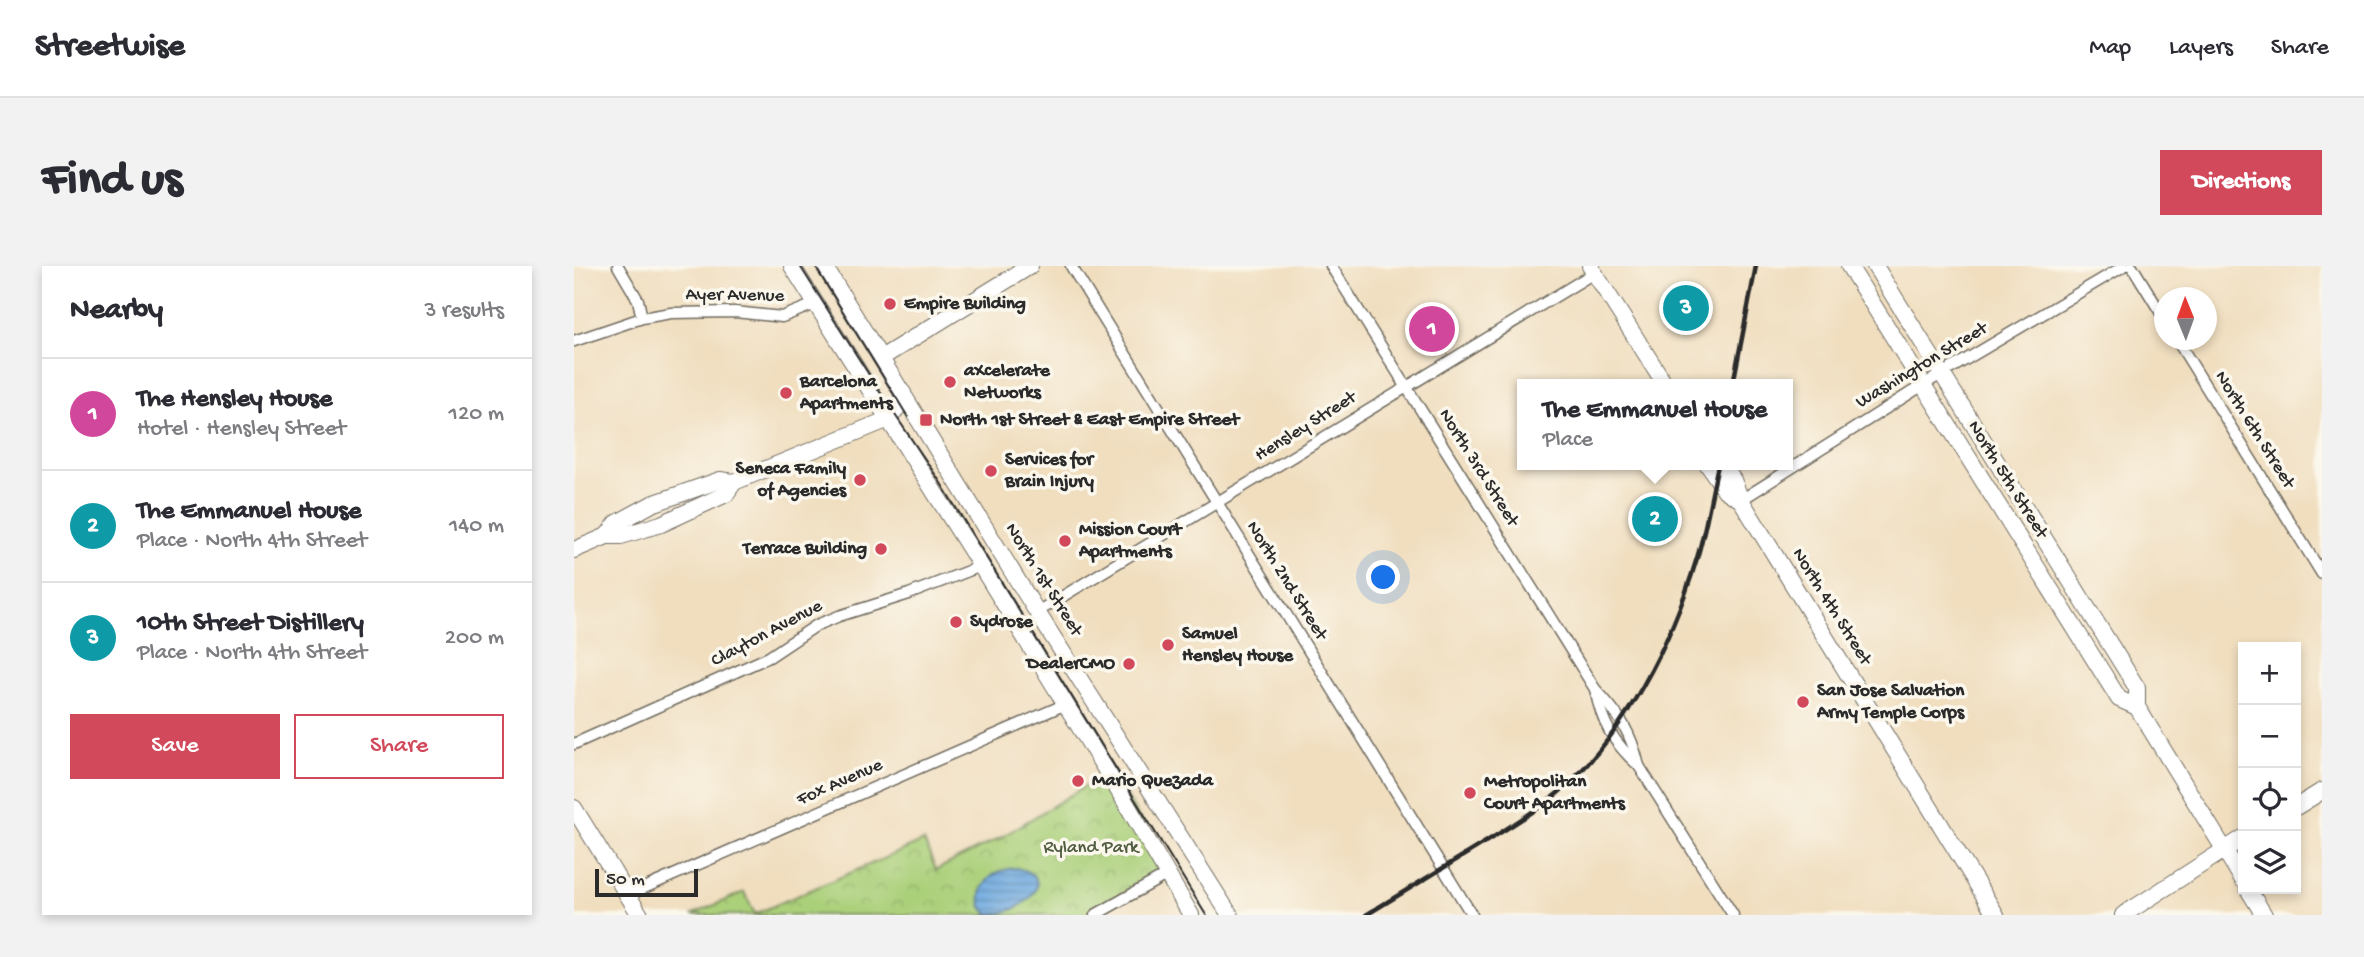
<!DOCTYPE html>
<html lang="en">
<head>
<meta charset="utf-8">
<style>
	body { margin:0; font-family:"Gochi Hand",sans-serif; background:#f2f2f3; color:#2b2b33 }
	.controls { position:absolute; right:21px; bottom:21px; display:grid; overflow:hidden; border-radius:0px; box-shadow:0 4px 10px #0003 }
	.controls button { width:63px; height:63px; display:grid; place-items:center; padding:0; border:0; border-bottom:2px solid #e1e1e2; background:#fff; color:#2b2b33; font:35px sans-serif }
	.compass { position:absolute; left:1580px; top:21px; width:63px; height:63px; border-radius:50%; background:#fff; box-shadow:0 4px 10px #0003; rotate:359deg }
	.scale { position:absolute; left:21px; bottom:18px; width:103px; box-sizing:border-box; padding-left:7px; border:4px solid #2b2b2b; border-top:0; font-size:19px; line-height:24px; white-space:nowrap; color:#2b2b2b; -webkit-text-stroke:5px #fbf7ec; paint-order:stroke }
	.you { position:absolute; left:810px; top:312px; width:24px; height:24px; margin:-18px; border:5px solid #fff; border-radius:50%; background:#1a73e8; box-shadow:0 0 0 10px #1a73e833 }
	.badge { display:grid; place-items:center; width:46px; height:46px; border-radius:50%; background:#d1495b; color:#fff; font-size:23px; font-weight:700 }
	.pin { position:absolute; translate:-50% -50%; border:4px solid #fff; box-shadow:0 2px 7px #0006 }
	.popup { position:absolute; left:943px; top:113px; width:276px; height:91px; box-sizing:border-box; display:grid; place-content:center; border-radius:0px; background:#fff; filter:drop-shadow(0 2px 5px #0005); font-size:23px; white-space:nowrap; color:#7c7c81 }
	.popup b { font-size:26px; color:#2b2b33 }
	.popup::after { content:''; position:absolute; left:50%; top:100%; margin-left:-14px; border:14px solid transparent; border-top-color:#fff }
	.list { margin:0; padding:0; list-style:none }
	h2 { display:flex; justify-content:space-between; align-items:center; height:91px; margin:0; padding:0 28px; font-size:30px }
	h2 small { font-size:23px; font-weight:400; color:#7c7c81 }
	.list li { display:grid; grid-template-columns:46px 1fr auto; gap:21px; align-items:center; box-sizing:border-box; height:112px; padding:0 28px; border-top:2px solid #e1e1e2 }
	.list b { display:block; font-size:26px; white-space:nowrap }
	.list p { margin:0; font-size:23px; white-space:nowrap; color:#7c7c81 }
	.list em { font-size:23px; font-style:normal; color:#7c7c81 }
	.actions { display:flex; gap:14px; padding:21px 28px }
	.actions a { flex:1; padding:16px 0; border:2px solid #d1495b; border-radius:0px; text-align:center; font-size:24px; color:#d1495b }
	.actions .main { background:#d1495b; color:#fff }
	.icon { flex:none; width:38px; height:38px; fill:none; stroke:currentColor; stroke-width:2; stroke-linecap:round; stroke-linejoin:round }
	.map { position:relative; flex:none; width:1748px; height:649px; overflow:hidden; border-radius:0px }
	header { display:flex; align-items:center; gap:42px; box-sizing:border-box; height:98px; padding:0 35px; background:#fff; border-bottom:2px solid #e1e1e2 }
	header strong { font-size:33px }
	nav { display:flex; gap:38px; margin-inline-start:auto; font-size:24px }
	.intro { display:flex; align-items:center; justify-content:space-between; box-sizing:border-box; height:168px; padding:0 42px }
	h1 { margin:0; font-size:49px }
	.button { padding:18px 32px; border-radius:0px; background:#d1495b; color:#fff; font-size:24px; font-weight:700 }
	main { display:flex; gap:42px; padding:0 42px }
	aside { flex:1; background:#fff; border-radius:0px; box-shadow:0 4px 10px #0003 }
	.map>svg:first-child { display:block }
</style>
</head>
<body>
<header>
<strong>Streetwise</strong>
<nav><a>Map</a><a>Layers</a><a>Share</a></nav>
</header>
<div class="intro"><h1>Find us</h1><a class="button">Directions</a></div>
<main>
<aside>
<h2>Nearby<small>3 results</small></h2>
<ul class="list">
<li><span class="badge" style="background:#d1479c">1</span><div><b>The Hensley House</b><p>Hotel · Hensley Street</p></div><em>120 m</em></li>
<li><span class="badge" style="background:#0f9aa8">2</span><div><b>The Emmanuel House</b><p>Place · North 4th Street</p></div><em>140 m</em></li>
<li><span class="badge" style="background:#0f9aa8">3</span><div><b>10th Street Distillery</b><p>Place · North 4th Street</p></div><em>200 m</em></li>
</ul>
<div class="actions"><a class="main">Save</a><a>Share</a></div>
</aside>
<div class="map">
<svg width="1748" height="649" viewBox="0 0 1748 649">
	<defs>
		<pattern id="park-crowns" width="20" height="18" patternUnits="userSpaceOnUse" patternTransform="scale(1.75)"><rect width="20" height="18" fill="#abd07a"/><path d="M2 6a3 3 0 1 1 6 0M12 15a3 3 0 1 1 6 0" fill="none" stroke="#93b36a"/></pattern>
		<pattern id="water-rules" width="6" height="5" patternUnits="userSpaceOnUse" patternTransform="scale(1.75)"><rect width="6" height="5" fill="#6ea9df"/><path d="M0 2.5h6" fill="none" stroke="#5b8ab5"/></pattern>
	</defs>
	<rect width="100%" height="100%" fill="#fbf7ec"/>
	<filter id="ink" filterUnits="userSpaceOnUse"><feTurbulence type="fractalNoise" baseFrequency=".0143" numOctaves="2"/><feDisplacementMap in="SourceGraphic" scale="14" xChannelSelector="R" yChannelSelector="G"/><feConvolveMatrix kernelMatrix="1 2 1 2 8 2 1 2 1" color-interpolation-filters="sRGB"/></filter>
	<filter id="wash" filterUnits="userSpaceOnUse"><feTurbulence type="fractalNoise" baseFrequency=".00686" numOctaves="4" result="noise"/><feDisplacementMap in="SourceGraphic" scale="28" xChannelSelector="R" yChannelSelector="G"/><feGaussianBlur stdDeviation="1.57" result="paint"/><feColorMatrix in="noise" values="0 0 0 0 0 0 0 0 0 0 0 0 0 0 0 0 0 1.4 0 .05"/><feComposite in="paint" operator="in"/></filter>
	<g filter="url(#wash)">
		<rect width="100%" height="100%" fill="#f0debf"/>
		<!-- park -->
		<path fill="url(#park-crowns)" stroke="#6b7e52" stroke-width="2" d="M538 504 593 602 510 649H118L170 626 181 648 350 575 362 604 424 573Z"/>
		<!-- water -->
		<path fill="url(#water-rules)" stroke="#4c6a85" stroke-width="2" d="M442 602C487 611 450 649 416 648 403 643 405 625 413 615 420 606 431 603 442 602Z"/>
	</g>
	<g filter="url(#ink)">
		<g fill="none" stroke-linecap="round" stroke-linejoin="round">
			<defs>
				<g id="street">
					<path d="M44 0 64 34 68 52"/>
					<path d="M497 0 898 649"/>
					<path d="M757 0 1021 423C1045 448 1057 466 1065 500"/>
					<path d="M1558 0 1590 52"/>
					<path d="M1603 74 1748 308"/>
					<path d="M0 75 68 52 97 47 161 46 208 51 241 38"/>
					<path d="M1167 234 1349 119 1550 0"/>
					<path d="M463 346 1020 7"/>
					<path d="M1021 423C1028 458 1039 476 1065 500L1159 649"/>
					<path d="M0 478 195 391 243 359 265 350 335 328 407 300"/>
					<path d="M54 629 492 438"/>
					<path d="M521 649 594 608"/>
				</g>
				<g id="secondary">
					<path d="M218 0 407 300 549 532 617 649"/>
					<path d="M250 0 463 346 656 649"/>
					<path d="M1016 0 1091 118"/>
					<path d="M1275 0 1545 433 1563 441"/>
					<path d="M1301 0 1563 422V441L1669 614"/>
					<path d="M307 92 456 0"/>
					<path d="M1134 199 1151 224 1167 234"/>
					<path d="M1149 199 1159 214 1167 234 1422 649"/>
					<path d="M33 270 43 257 78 238 146 214 160 216 315 153 326 138 329 127"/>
					<path d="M0 284 33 270H47L87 258 152 228 160 216"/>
					<path d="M1722 541 1748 525"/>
					<path d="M0 542 66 649"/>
					<path d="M1674 623 1690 649"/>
					<path d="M1549 649 1669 572"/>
				</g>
			</defs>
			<!-- street casing -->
			<use href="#street" stroke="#706a5f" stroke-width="13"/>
			<!-- secondary casing -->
			<use href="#secondary" stroke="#706a5f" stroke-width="18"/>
			<!-- street -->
			<use href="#street" stroke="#fff" stroke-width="10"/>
			<!-- secondary -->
			<use href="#secondary" stroke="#fff" stroke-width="16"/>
			<!-- tram -->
			<g stroke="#2b2b2b" stroke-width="2">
				<path d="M226 0 311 134 365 214 632 649"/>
				<path d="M241 0 334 151"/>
			</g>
			<!-- rail -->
			<g stroke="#2b2b2b" stroke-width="4.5">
				<path d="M1159 118 1182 0"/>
				<path d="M792 649C830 626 868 603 905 580 932 563 960 547 984 527 1051 470 1098 375 1123 292 1132 262 1137 230 1144 199"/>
			</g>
		</g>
	</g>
	<!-- markers -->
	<g fill="#d1495b" stroke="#fbf7ec" stroke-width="2.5">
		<circle cx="316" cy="38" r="7"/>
		<circle cx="376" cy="116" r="7"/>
		<circle cx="212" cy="127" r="7"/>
		<rect x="345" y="147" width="14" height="14" rx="3.5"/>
		<circle cx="417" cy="205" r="7"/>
		<circle cx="286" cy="214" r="7"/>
		<circle cx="491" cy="275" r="7"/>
		<circle cx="307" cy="283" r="7"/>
		<circle cx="382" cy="356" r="7"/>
		<circle cx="594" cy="379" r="7"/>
		<circle cx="555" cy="398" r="7"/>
		<circle cx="1229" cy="436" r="7"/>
		<circle cx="504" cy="515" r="7"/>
		<circle cx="896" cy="527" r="7"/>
	</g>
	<g text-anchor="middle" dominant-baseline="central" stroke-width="7" stroke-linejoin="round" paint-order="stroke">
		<!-- street labels -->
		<g font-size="19" fill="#2b2b2b" stroke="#fbf7ec">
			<text transform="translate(161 30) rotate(1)">Ayer Avenue</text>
			<text transform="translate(1348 100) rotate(-31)">Washington Street</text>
			<text transform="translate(732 161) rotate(-32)">Hensley Street</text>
			<text transform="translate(1680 164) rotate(58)">North 6th Street</text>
			<text transform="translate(904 202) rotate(58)">North 3rd Street</text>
			<text transform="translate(1433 214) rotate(58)">North 5th Street</text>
			<text transform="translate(469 314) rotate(58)">North 1st Street</text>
			<text transform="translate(712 315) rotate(58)">North 2nd Street</text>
			<text transform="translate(1257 341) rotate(58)">North 4th Street</text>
			<text transform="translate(193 368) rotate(-28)">Clayton Avenue</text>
			<text transform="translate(266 517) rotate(-24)">Fox Avenue</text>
		</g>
		<!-- poi labels -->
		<g font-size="19" font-weight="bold" fill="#2b2b2b" stroke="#fbf7ec" text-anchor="start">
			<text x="330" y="38">Empire Building</text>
			<text x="390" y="105">aXcelerate<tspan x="390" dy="22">Networks</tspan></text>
			<text x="226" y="116">Barcelona<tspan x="226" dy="22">Apartments</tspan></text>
			<text x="366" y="154">North 1st Street &amp; East Empire Street</text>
			<text x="431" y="194">Services for<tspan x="431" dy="22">Brain Injury</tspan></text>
			<text x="272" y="203" text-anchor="end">Seneca Family<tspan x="272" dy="22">of Agencies</tspan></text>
			<text x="505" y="264">Mission Court<tspan x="505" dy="22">Apartments</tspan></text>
			<text x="293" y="283" text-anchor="end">Terrace Building</text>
			<text x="396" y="356">Sydrose</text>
			<text x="608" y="368">Samuel<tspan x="608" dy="22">Hensley House</tspan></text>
			<text x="541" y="398" text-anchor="end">DealerCMO</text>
			<text x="1243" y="425">San Jose Salvation<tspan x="1243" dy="22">Army Temple Corps</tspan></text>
			<text x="518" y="515">Mario Quezada</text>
			<text x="910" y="516">Metropolitan<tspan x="910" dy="22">Court Apartments</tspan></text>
		</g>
		<!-- park labels -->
		<g font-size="19" fill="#515d43" stroke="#fbf7ec">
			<text x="517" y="582">Ryland Park</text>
		</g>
	</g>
</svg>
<div class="controls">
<button>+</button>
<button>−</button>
<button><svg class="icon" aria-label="locate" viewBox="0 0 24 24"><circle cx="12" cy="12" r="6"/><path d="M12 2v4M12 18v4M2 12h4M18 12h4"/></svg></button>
<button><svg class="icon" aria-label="layers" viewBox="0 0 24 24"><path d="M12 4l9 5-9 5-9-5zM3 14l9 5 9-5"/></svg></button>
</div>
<svg class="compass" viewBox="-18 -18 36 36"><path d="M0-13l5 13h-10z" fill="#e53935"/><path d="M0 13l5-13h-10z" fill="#7c7c81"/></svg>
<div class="scale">50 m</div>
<div class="you"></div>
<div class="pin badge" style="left:858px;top:63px;background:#d1479c">1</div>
<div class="pin badge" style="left:1081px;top:253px;background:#0f9aa8">2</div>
<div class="popup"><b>The Emmanuel House</b>Place</div>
<div class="pin badge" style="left:1112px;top:42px;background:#0f9aa8">3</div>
</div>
</main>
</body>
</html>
